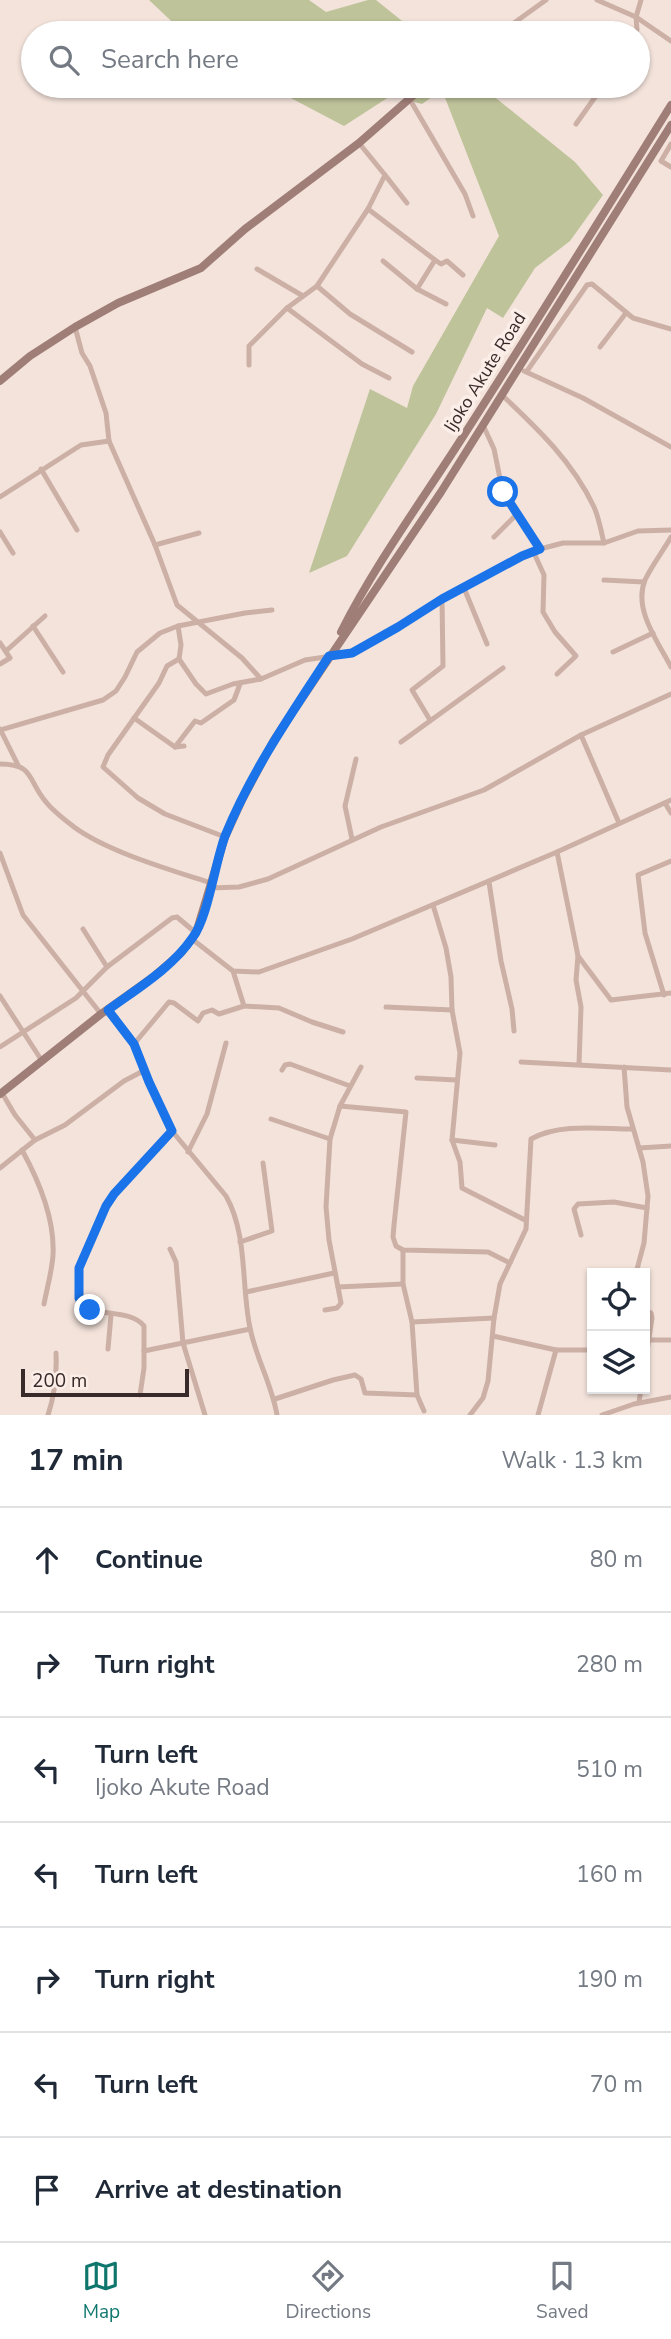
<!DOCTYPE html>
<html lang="en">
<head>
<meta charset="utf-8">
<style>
	body { margin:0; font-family:"Nunito Sans",sans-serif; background:#f6f6f7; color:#1f2937 }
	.controls { position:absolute; right:21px; bottom:21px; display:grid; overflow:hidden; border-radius:0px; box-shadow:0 2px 5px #0004 }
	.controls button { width:63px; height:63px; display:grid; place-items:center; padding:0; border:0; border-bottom:2px solid #e0e1e3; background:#fff; color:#1f2937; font:35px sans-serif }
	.scale { position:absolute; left:21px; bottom:18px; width:168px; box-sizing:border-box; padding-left:7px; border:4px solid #382a28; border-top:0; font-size:19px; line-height:24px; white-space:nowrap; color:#382a28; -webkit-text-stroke:5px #fbeee8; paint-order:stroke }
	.stop { position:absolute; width:21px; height:21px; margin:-16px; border:5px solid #1a73e8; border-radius:50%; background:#fff }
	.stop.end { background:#1a73e8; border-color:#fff; box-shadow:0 2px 7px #0008 }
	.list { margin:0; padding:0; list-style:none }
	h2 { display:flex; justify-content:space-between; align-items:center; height:91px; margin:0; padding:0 28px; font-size:30px }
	h2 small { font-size:23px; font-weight:400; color:#747a83 }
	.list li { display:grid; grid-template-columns:46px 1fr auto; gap:21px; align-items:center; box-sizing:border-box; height:105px; padding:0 28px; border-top:2px solid #e0e1e3 }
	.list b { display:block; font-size:26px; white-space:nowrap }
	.list p { margin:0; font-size:23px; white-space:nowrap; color:#747a83 }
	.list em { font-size:23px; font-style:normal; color:#747a83 }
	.icon { flex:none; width:38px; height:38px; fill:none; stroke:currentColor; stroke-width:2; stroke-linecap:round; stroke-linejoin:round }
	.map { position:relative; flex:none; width:671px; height:1415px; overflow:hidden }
	.search { position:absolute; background:#fff; box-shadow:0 2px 5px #0004; left:21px; right:21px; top:21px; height:77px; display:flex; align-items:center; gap:18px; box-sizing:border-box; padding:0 24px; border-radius:38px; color:#747a83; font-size:26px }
	.sheet { height:826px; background:#fff }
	nav { display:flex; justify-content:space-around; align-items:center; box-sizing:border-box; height:98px; border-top:2px solid #e0e1e3; background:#fff; font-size:19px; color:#747a83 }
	nav a { display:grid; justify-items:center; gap:4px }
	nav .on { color:#0f766e }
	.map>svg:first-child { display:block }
</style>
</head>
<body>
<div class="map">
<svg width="671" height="1415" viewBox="0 0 671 1415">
	<rect width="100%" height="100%" fill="#f3e3db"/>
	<!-- green -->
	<g fill="#bec39a">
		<path d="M149 0H309L326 12 368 0H376L417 33H184Z"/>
		<path d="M268 86H481L575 162 603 195 570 241 535 268 503 318 487 308 436 414 347 556 309 573 370 389 407 408 413 386 499 236 442 90 422 104 407 100 395 93 344 126Z"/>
	</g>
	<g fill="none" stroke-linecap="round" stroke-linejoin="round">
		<!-- street -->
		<g stroke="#ccb0a6" stroke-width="5">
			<path d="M597 0 636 17 671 41"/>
			<path d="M500 33 546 0"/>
			<path d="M635 33 637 30 636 17 641 0"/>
			<path d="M409 98 465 194 473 216"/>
			<path d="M576 124 603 86"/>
			<path d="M671 144 661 161 671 167"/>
			<path d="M385 175 407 203"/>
			<path d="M368 209 435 260 441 264 447 261 463 275"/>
			<path d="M435 260 417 289 446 304"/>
			<path d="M383 261 417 289"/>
			<path d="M257 269 303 296"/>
			<path d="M317 286 350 314 412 352"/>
			<path d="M287 308 362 364 389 378"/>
			<path d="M75 327 82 353 90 366 106 413 109 441 155 545 177 605 242 658 261 679 305 660 352 653 398 627 442 599 522 556 540 549 563 543H604L638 531 671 530"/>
			<path d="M600 347 626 313"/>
			<path d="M249 365V346L287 308 317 286 368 209 385 175 359 143"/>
			<path d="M524 371 583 398 671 447"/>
			<path d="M527 371 587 285 592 284 633 318 671 329"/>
			<path d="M502 395C537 428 573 462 594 507 599 518 601 531 604 543"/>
			<path d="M483 425 494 449 503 493 540 549"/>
			<path d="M41 469 77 530"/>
			<path d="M0 497 81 445 109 441"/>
			<path d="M0 532 13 553"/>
			<path d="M494 537 516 515"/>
			<path d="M671 537C663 551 652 565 645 580 633 609 658 642 671 667"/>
			<path d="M155 545 199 533"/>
			<path d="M534 553 544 575 543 612 555 632 576 656 557 674"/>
			<path d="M604 580 644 582"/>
			<path d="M464 588 487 644"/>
			<path d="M33 626 63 672"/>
			<path d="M178 626 181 645 179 659 196 684 206 694 233 684 261 679"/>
			<path d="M0 643 10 658 0 664"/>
			<path d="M6 651 45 616"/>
			<path d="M613 652 653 633"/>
			<path d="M179 659 167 666 159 683 108 755 103 767 138 798 165 814 225 837"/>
			<path d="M134 718 175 747 184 746"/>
			<path d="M430 720 412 690 443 666 442 599"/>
			<path d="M0 729 18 765"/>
			<path d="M0 730 103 700 116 691 125 677 137 652 160 633 178 626 245 613 272 610"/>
			<path d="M581 735 619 823"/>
			<path d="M401 742 503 668"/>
			<path d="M175 747 195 721 201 723 234 700 240 684"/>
			<path d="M0 764C35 764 27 780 46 802 53 811 65 820 74 827 108 852 171 870 211 883"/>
			<path d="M665 803 671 813"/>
			<path d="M352 839 345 806 356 759"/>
			<path d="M557 852 578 956 611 1000 671 993"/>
			<path d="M0 853 23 915 101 1014"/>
			<path d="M489 882 501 961 512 1009 514 1031"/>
			<path d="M210 888 239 887 268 879 381 827 484 790 581 735 671 694"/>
			<path d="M433 905 446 948 451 977 452 1010 460 1053 452 1140 460 1162 462 1188 525 1220"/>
			<path d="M83 929 107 967"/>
			<path d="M192 939 233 971 259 972 352 939 557 852 671 800"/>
			<path d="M578 956 576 980 581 1007 579 1064"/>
			<path d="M233 971 244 1006 279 1008 312 1022 343 1032"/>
			<path d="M664 995 645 933 638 875 671 861"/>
			<path d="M0 996 42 1061"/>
			<path d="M386 1007 452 1010"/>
			<path d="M108 1010 134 1044 149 1082 172 1131 226 1196C248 1235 241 1285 250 1328 256 1358 272 1385 277 1415"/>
			<path d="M134 1044 169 1002 174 1003 198 1021 203 1013 212 1010 219 1014 244 1006"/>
			<path d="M0 1047 76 998 107 967 172 918 177 917 196 933"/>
			<path d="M521 1062 671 1070"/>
			<path d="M624 1067 627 1107 643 1162 648 1196 644 1243 636 1273"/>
			<path d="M282 1070 285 1065 290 1064 350 1086"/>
			<path d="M417 1078 456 1080"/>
			<path d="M2 1093 15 1115 35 1140"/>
			<path d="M340 1106 406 1112 394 1225 393 1237 396 1246 403 1250 488 1252 510 1263"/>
			<path d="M271 1119 330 1139"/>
			<path d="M452 1140 495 1145"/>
			<path d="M639 1148 671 1146"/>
			<path d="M22 1150C39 1181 55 1218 53 1255 52 1271 47 1288 44 1304"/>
			<path d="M188 1152 207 1114 226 1043"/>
			<path d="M0 1168 35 1140 65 1125 124 1081 145 1070"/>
			<path d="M581 1235 574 1209 578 1204 614 1202 647 1208"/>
			<path d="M240 1242 272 1231 263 1163"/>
			<path d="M170 1249 176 1262 183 1343 205 1415"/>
			<path d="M403 1250V1284L412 1322 417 1395 424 1411"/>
			<path d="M338 1287 403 1284"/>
			<path d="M246 1292 334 1273"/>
			<path d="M325 1310 337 1308 341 1303 329 1240 326 1207 330 1139 340 1106 361 1067"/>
			<path d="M645 1310 651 1313 652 1318 645 1364"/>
			<path d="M412 1322 494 1318"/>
			<path d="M493 1336 556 1350H592"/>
			<path d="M650 1340H671"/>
			<path d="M108 1349 111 1315"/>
			<path d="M144 1351 250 1329"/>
			<path d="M140 1395 144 1368V1326C132 1310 101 1316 83 1307L79 1298V1268L106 1206 114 1194 172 1131"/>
			<path d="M275 1399 333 1380 355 1375 361 1379 365 1393 417 1395"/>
			<path d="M639 1402 641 1389"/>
			<path d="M48 1415C55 1394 57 1375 56 1353"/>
			<path d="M470 1415 483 1398 488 1381 494 1318 500 1284 526 1229 531 1139C560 1123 601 1129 632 1129"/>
			<path d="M538 1415 556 1350"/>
			<path d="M602 1415 634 1404 671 1397"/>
		</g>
		<!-- secondary -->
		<g stroke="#a07e78" stroke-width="8">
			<path d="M0 381 30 356 75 327 118 303 201 268 245 229 359 143 424 86"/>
			<path d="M341 632C376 563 421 502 462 438 533 328 602 216 671 105"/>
			<path d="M0 1094 101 1014 153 977 182 952 196 933 225 837 242 800 274 740 441 492 671 125"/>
		</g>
	</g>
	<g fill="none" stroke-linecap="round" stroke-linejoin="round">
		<!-- route -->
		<path stroke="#1a73e8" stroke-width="9" d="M90 1310 83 1307 79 1298V1268L106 1206 114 1194 172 1131 149 1082 134 1044 108 1010C138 988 172 968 193 937 208 917 215 863 225 836 251 772 291 714 329 656L352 653 398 627 442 599 522 556 540 549 503 492"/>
	</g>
	<g text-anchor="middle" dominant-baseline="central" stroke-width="7" stroke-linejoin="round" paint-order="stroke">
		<!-- street labels -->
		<g font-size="18" fill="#382a28" stroke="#fbeee8">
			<text transform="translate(485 372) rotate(-58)">Ijoko Akute Road</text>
		</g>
	</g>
</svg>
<div class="controls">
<button><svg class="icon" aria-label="locate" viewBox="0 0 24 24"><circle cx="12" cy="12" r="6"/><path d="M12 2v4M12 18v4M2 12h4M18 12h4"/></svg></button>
<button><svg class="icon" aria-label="layers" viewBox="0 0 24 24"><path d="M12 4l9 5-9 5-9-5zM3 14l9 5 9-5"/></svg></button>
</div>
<div class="scale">200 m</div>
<div class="stop" style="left:503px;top:492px"></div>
<div class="stop end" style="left:90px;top:1310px"></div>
<div class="search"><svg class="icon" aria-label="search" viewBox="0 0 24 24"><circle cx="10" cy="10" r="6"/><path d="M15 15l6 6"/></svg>Search here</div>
</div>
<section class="sheet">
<h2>17 min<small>Walk · 1.3 km</small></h2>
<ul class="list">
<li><svg class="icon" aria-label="ahead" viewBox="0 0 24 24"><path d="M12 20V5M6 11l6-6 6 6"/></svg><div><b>Continue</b></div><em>80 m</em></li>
<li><svg class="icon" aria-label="right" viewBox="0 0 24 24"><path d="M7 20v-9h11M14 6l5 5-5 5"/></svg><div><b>Turn right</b></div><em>280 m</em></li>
<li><svg class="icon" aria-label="left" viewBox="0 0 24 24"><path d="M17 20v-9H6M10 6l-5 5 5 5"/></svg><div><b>Turn left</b><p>Ijoko Akute Road</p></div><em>510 m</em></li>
<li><svg class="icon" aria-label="left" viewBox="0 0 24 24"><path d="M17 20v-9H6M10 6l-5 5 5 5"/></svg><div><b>Turn left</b></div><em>160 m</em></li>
<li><svg class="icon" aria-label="right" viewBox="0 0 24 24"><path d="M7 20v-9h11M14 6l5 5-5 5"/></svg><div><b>Turn right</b></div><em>190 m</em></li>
<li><svg class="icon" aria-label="left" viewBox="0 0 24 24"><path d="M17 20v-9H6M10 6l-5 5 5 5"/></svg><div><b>Turn left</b></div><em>70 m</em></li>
<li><svg class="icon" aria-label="arrive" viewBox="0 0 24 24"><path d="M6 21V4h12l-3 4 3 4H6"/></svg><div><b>Arrive at destination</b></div></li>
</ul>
</section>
<nav>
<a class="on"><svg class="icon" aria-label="map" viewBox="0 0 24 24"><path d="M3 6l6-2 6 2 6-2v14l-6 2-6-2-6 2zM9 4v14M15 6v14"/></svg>Map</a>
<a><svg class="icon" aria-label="directions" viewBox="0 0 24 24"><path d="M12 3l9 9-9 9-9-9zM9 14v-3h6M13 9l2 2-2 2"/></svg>Directions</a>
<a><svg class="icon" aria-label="saved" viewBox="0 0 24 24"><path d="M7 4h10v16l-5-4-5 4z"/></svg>Saved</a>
</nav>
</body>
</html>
